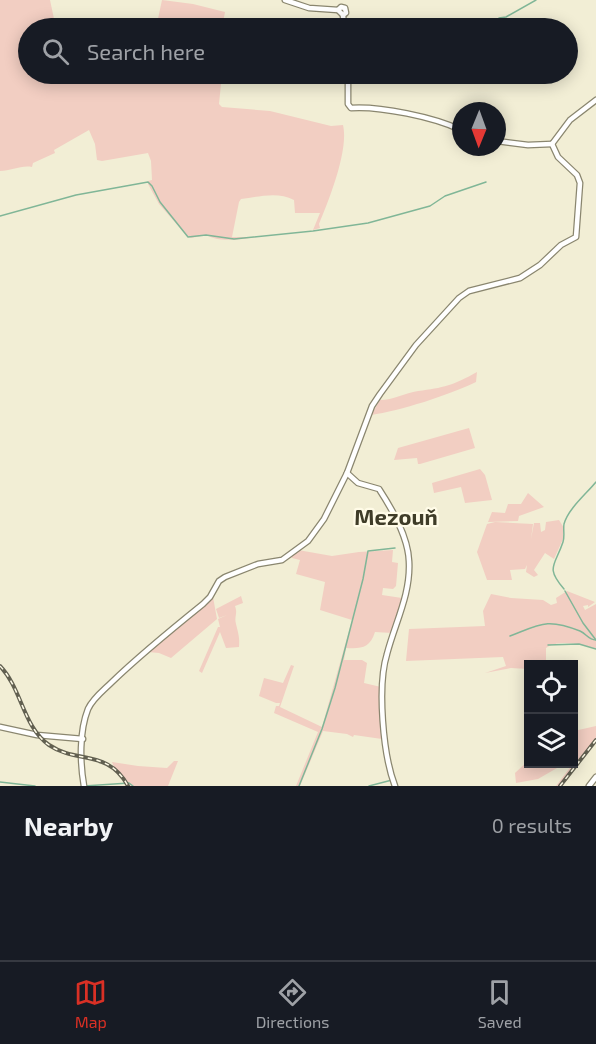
<!DOCTYPE html>
<html lang="en">
<head>
<meta charset="utf-8">
<style>
	body { margin:0; font-family:"Exo 2",sans-serif; background:#242831; color:#f1f3f6 }
	.controls { position:absolute; right:18px; bottom:18px; display:grid; overflow:hidden; border-radius:0px; box-shadow:0 3px 15px #0003 }
	.controls button { width:54px; height:54px; display:grid; place-items:center; padding:0; border:0; border-bottom:2px solid #363941; background:#171b24; color:#f1f3f6; font:30px sans-serif }
	.compass { position:absolute; left:452px; top:102px; width:54px; height:54px; border-radius:50%; background:#171b24; box-shadow:0 3px 15px #0003; rotate:181deg }
	.list { margin:0; padding:0; list-style:none }
	h2 { display:flex; justify-content:space-between; align-items:center; height:78px; margin:0; padding:0 24px; font-size:26px }
	h2 small { font-size:20px; font-weight:400; color:#9ea1a6 }
	.icon { flex:none; width:33px; height:33px; fill:none; stroke:currentColor; stroke-width:2; stroke-linecap:round; stroke-linejoin:round }
	.map { position:relative; flex:none; width:596px; height:786px; overflow:hidden }
	.search { position:absolute; background:#171b24; box-shadow:0 3px 15px #0003; left:18px; right:18px; top:18px; height:66px; display:flex; align-items:center; gap:15px; box-sizing:border-box; padding:0 21px; border-radius:33px; color:#9ea1a6; font-size:22px }
	.sheet { height:174px; background:#171b24 }
	nav { display:flex; justify-content:space-around; align-items:center; box-sizing:border-box; height:84px; border-top:2px solid #363941; background:#171b24; font-size:16px; color:#9ea1a6 }
	nav a { display:grid; justify-items:center; gap:3px }
	nav .on { color:#d93025 }
	.map>svg:first-child { display:block }
</style>
</head>
<body>
<div class="map">
<svg width="596" height="786" viewBox="0 0 596 786">
	<rect width="100%" height="100%" fill="#f2eed5"/>
	<!-- built -->
	<path fill="#e9e3c3" d="M0 665 14 682 33 726 41 737 62 750 94 757 108 763 121 773 130 786H127L119 774 107 765 93 759 61 752 39 738 31 727 14 688 0 668Z"/>
	<!-- green -->
	<g fill="#f2cec2">
		<path d="M0 0H50L56 28H28V74H66L71 76 78 74H222L219 104 222 107 270 111 331 126 343 125C349 150 329 200 319 224L320 228 313 230 320 213H295L294 200C277 191 259 197 241 199L239 202 232 237H257C243 239 218 243 207 235L191 238 187 236 159 204 148 184V181L152 180 151 161 148 153 102 161 97 160 95 144 89 130 54 150 55 153 33 163 32 167C21 165 11 171 0 171Z"/>
		<path d="M162 0 193 4 225 12 222 28H156Z"/>
		<path d="M477 372 476 382C449 395 400 411 371 415L380 400C393 400 405 393 418 391 443 388 454 385 477 372Z"/>
		<path d="M469 428 475 448 420 464H418L417 458 394 460 398 448Z"/>
		<path d="M480 469 485 475 492 500 465 503 461 487 434 493 432 483Z"/>
		<path d="M528 493 544 507 519 516 518 521 488 522 492 512 505 513 508 504H521Z"/>
		<path d="M559 520 564 528 563 539 554 559 545 553 534 570 538 575 534 577 526 572 527 565 525 569 510 570 512 580H487L477 552 487 524 495 522 533 524 531 539 534 523H540L541 532 545 530 546 522Z"/>
		<path d="M298 550 332 556 359 552 393 550 392 562 398 563 396 586 393 589 383 588 382 595 402 598 392 633 375 632C370 648 361 649 346 648L344 660H362L367 663 364 683 381 687 382 739 354 735 353 737 347 734 323 731 300 786H296L318 732 274 713 276 706H279L280 703H276L259 696 264 678 283 683 291 665 294 666 280 707 322 727 352 620 320 610 325 582 296 574 300 560 292 558 291 556Z"/>
		<path d="M567 591 595 602 588 607V605L583 606 585 610 596 604V649C582 644 558 639 546 648V664H528V669L511 668 485 673 506 666 503 657 406 661 409 629 485 626 483 611 491 594 511 598 543 600 551 605 557 603 556 598Z"/>
		<path d="M241 596 243 603 235 606C238 614 234 616 236 624 238 632 240 638 239 647L226 648 220 632 202 673 199 671 218 627H220L218 619 227 615 219 618 216 609Z"/>
		<path d="M213 597 217 619 171 658 159 653 148 652Z"/>
		<path d="M596 726V738L559 786H556L578 757 577 755H574V731Z"/>
		<path d="M174 761H178L168 786H130C125 778 114 770 112 762L138 766 167 768Z"/>
		<path d="M528 761V764H564L538 779 516 783 515 773Z"/>
	</g>
	<g fill="none" stroke-linecap="round" stroke-linejoin="round">
		<!-- stream -->
		<g stroke="#80b697" stroke-width="1.5">
			<path d="M499 18 506 17 536 0"/>
			<path d="M0 216 76 195 148 182 152 186 160 202 188 237 206 235 234 239 313 231 368 223 430 206 445 196 486 182"/>
			<path d="M564 589C545 567 555 566 563 542 565 536 563 530 564 524 568 509 586 494 596 482"/>
			<path d="M565 591 583 623 596 640"/>
			<path d="M510 636C541 624 547 618 580 631 587 634 588 640 596 640"/>
			<path d="M548 645 579 644 596 649"/>
			<path d="M0 782 35 786"/>
			<path d="M84 786 129 783 133 786"/>
			<path d="M299 786 322 729 335 688 363 579 368 551 395 548"/>
			<path d="M369 786 392 780"/>
		</g>
		<defs>
			<g id="secondary">
				<path d="M285 0 309 8 338 10 343 15 344 28"/>
				<path d="M338 10 341 7 345 8 346 13 343 15"/>
				<path d="M348 74V104L351 108C380 106 434 117 461 130"/>
				<path d="M497 141 528 145 552 144"/>
				<path d="M552 144 570 120 596 100"/>
				<path d="M347 473 358 483 379 489C392 509 408 536 409 561 411 594 395 623 387 654 377 686 383 755 395 786"/>
				<path d="M0 727 37 735 83 739"/>
				<path d="M84 786C80 763 79 732 88 709 93 698 104 690 112 682 141 654 172 629 203 604L210 597 219 581 225 577 258 564 282 560 308 541 324 519 347 473 372 406 380 394 416 345 459 298 469 291 520 278 540 265 561 245 576 237 580 183 577 175 558 157 552 144"/>
				<path d="M589 786 596 777"/>
			</g>
		</defs>
		<!-- secondary casing -->
		<use href="#secondary" stroke="#8a866f" stroke-width="7"/>
		<!-- secondary -->
		<use href="#secondary" stroke="#fff" stroke-width="4.5"/>
		<defs>
			<g id="rail">
				<path d="M0 666C22 689 23 727 49 745 77 764 108 749 128 786"/>
				<path d="M560 786 596 740"/>
			</g>
		</defs>
		<!-- rail casing -->
		<use href="#rail" stroke="#626051" stroke-width="4"/>
		<!-- rail -->
		<use href="#rail" stroke="#fffbe7" stroke-width="1.5" stroke-dasharray="4.5" stroke-linecap="butt"/>
	</g>
	<g text-anchor="middle" dominant-baseline="central" stroke-width="4.5" stroke-linejoin="round" paint-order="stroke">
		<!-- quarter labels -->
		<g font-size="22" font-weight="bold" fill="#3f3c28" stroke="#fffbe7">
			<text x="396" y="516">Mezouň</text>
		</g>
	</g>
</svg>
<div class="controls">
<button><svg class="icon" aria-label="locate" viewBox="0 0 24 24"><circle cx="12" cy="12" r="6"/><path d="M12 2v4M12 18v4M2 12h4M18 12h4"/></svg></button>
<button><svg class="icon" aria-label="layers" viewBox="0 0 24 24"><path d="M12 4l9 5-9 5-9-5zM3 14l9 5 9-5"/></svg></button>
</div>
<svg class="compass" viewBox="-18 -18 36 36"><path d="M0-13l5 13h-10z" fill="#e53935"/><path d="M0 13l5-13h-10z" fill="#9ea1a6"/></svg>
<div class="search"><svg class="icon" aria-label="search" viewBox="0 0 24 24"><circle cx="10" cy="10" r="6"/><path d="M15 15l6 6"/></svg>Search here</div>
</div>
<section class="sheet">
<h2>Nearby<small>0 results</small></h2>
<ul class="list">
</ul>
</section>
<nav>
<a class="on"><svg class="icon" aria-label="map" viewBox="0 0 24 24"><path d="M3 6l6-2 6 2 6-2v14l-6 2-6-2-6 2zM9 4v14M15 6v14"/></svg>Map</a>
<a><svg class="icon" aria-label="directions" viewBox="0 0 24 24"><path d="M12 3l9 9-9 9-9-9zM9 14v-3h6M13 9l2 2-2 2"/></svg>Directions</a>
<a><svg class="icon" aria-label="saved" viewBox="0 0 24 24"><path d="M7 4h10v16l-5-4-5 4z"/></svg>Saved</a>
</nav>
</body>
</html>
